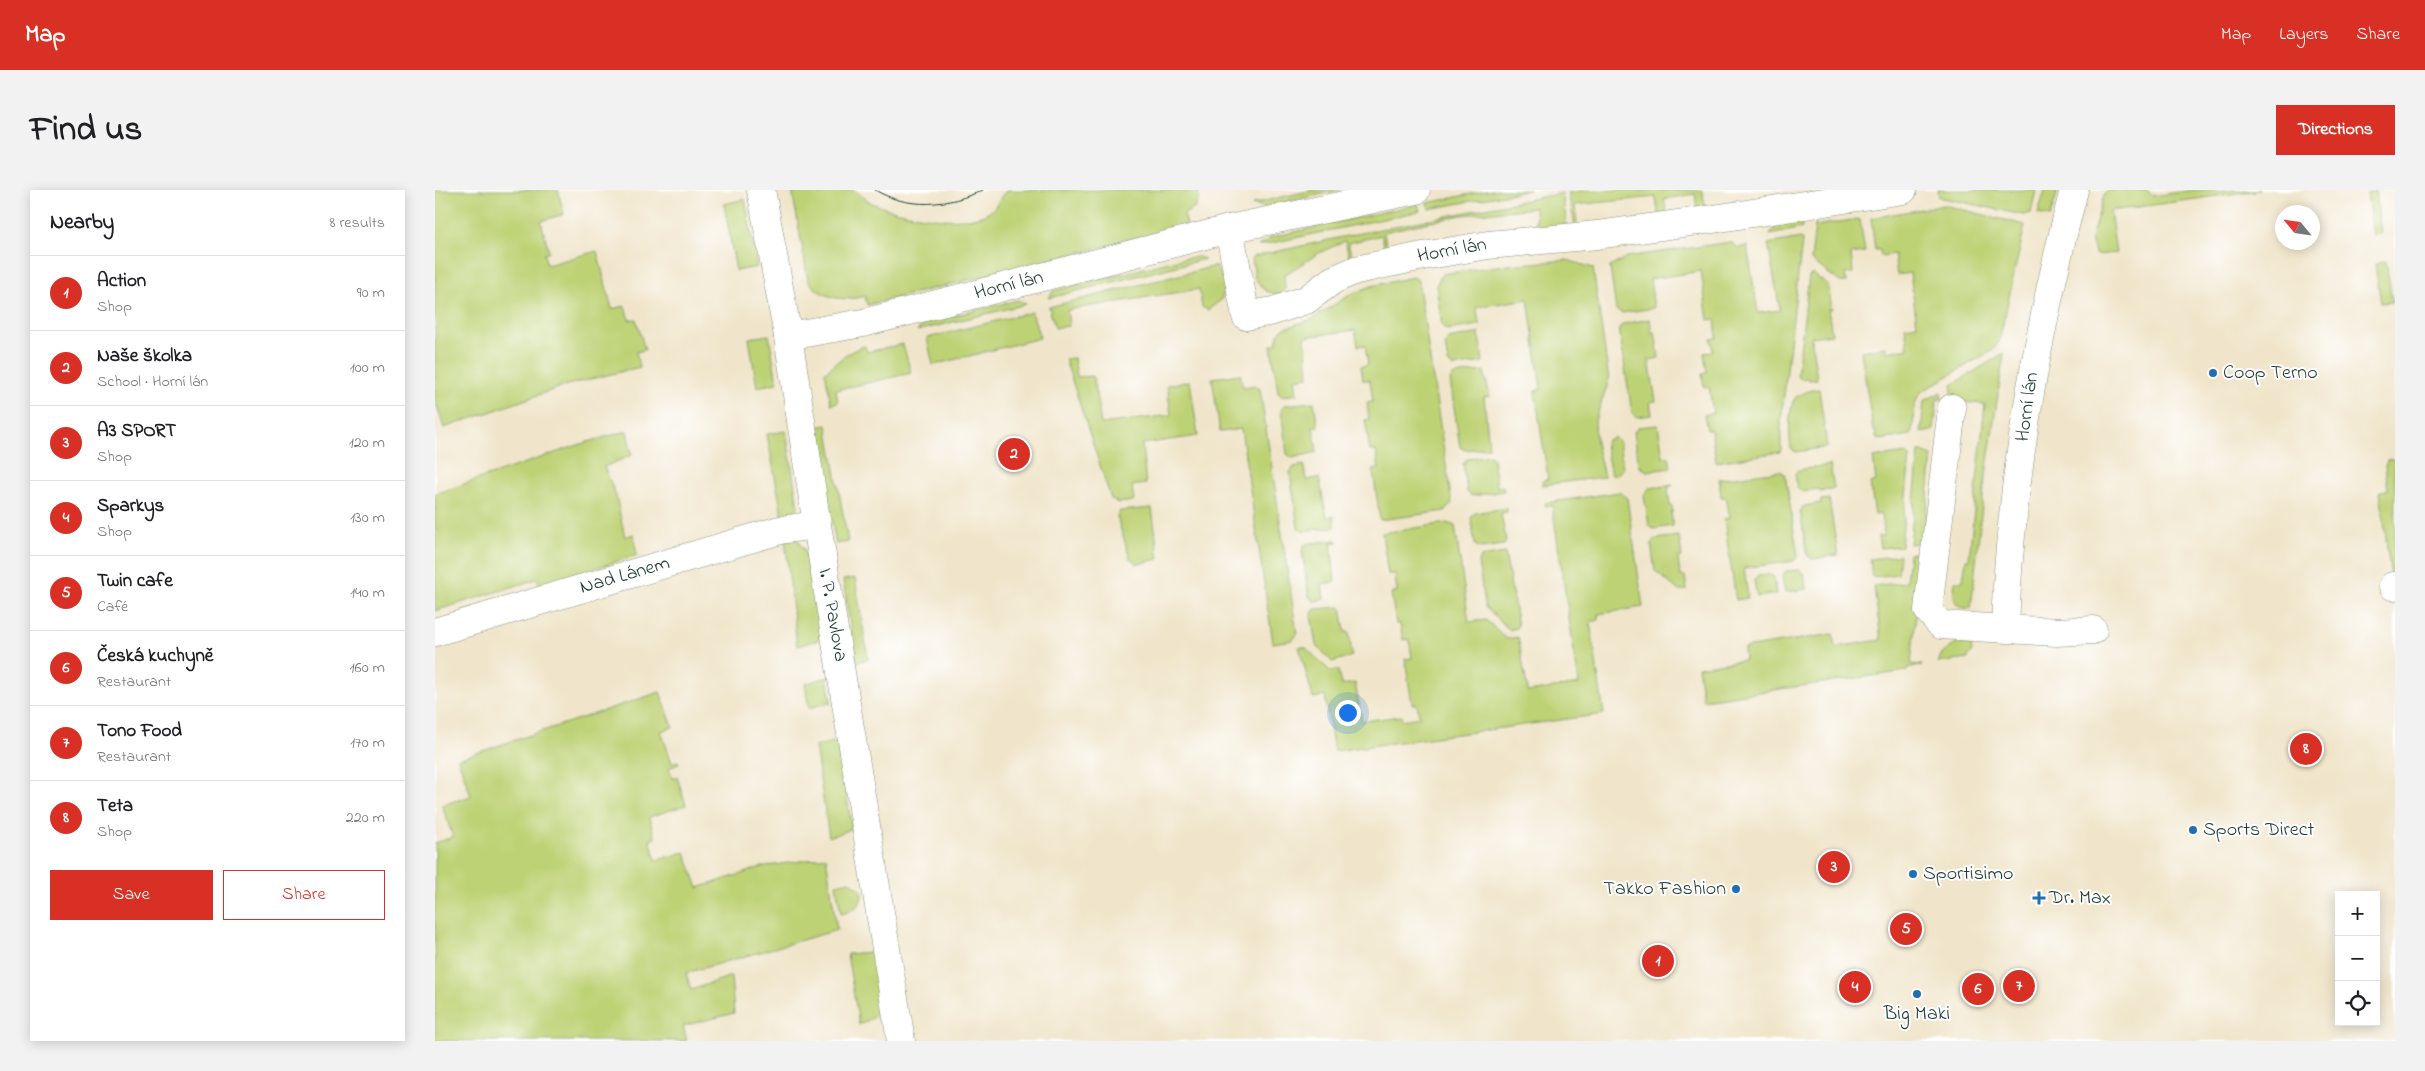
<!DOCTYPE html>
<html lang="en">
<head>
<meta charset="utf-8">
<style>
	body { margin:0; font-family:"Indie Flower",sans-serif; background:#f2f2f2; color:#202124 }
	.controls { position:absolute; right:15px; bottom:15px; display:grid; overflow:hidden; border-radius:0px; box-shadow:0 2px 12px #0003 }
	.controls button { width:45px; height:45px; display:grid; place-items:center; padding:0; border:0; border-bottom:1px solid #e0e0e0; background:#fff; color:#202124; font:25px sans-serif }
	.compass { position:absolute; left:1840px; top:15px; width:45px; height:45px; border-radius:50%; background:#fff; box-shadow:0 2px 12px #0003; rotate:299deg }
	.you { position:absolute; left:912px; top:522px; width:18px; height:18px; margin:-12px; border:4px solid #fff; border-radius:50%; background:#1a73e8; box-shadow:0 0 0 8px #1a73e833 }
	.badge { display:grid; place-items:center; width:32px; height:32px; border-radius:50%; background:#d93025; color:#fff; font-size:16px; font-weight:700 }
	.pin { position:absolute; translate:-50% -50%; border:2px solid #fff; box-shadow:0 1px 5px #0006 }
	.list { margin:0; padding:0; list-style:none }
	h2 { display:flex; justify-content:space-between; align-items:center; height:65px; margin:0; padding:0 20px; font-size:21px }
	h2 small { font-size:16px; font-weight:400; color:#757577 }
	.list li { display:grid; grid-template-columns:32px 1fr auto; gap:15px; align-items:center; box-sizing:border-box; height:75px; padding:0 20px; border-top:1px solid #e0e0e0 }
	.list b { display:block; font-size:19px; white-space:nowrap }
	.list p { margin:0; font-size:16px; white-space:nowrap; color:#757577 }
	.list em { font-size:16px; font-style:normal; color:#757577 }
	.actions { display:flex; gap:10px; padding:15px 20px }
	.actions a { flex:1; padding:11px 0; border:1px solid #d93025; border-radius:0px; text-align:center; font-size:18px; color:#d93025 }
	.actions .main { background:#d93025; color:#fff }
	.icon { flex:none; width:28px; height:28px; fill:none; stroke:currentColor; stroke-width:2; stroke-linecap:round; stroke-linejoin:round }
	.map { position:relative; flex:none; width:1960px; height:851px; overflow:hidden; border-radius:0px }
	header { display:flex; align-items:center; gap:30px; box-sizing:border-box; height:70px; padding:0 25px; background:#d93025; color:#fff }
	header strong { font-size:24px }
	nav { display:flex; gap:28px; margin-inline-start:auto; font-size:18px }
	.intro { display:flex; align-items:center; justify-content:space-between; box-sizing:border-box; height:120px; padding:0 30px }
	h1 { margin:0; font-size:35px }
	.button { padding:12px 22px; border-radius:0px; background:#d93025; color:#fff; font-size:18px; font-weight:700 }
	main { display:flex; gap:30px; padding:0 30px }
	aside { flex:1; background:#fff; border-radius:0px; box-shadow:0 2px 12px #0003 }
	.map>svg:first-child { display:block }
</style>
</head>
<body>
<header>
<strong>Map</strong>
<nav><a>Map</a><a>Layers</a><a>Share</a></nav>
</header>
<div class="intro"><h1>Find us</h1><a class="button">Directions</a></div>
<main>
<aside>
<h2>Nearby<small>8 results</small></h2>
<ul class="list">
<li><span class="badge">1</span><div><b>Action</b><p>Shop</p></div><em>90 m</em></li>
<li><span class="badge">2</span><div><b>Naše školka</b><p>School · Horní lán</p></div><em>100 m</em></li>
<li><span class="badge">3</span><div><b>A3 SPORT</b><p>Shop</p></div><em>120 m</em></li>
<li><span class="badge">4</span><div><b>Sparkys</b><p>Shop</p></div><em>130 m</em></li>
<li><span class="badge">5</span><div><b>Twin cafe</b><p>Café</p></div><em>140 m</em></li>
<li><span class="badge">6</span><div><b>Česká kuchyně</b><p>Restaurant</p></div><em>160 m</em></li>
<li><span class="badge">7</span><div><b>Tono Food</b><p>Restaurant</p></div><em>170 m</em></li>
<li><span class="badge">8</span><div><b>Teta</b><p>Shop</p></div><em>220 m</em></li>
</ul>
<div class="actions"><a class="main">Save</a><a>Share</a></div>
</aside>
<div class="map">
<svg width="1960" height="851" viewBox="0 0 1960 851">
	<rect width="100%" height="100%" fill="#fff"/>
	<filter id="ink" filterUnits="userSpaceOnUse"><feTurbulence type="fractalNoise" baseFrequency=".02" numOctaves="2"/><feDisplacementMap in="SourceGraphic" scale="10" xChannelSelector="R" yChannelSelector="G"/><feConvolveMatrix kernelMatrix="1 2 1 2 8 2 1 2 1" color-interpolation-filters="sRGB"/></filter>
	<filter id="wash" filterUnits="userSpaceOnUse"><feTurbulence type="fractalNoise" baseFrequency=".0096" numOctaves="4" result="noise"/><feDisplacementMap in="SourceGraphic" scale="20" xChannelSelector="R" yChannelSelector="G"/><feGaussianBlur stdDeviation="1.12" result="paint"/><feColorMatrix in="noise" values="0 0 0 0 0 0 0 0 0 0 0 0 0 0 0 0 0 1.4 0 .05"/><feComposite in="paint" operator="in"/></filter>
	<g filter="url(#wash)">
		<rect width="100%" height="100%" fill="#f0e5ca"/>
		<!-- green -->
		<g fill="#bdd275" stroke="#6e8854">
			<path d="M0 0H123L129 24 106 31 114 62 109 64 112 75 162 61 177 119 190 116 194 130 201 129 210 160 201 162 205 177 132 195 9 238 0 210Z"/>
			<path d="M357 0C370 0 408 0 418 0 425 3 431 10 437 13 460 24 541 41 559 18 564 12 565 6 572 0H763L764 7 760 18 749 24 752 36 432 115 430 106C409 112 386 109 373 90Z"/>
			<path d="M878 0H906L829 17 817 14Z"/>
			<path d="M1056 0H1095L994 19 992 13Z"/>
			<path d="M1152 0H1267L1271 19 1262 20 1260 4 1229 9 1232 25 1223 23 1221 7 1140 15 1142 32 1140 35 1133 3Z"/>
			<path d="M1503 0H1601L1596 23 1588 25 1504 7Z"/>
			<path d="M1610 0H1623L1615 27 1603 24Z"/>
			<path d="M1672 0H1712L1717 6 1760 0H1825L1675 21 1681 63 1661 65 1656 49 1669 5Z"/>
			<path d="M1940 1 1946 44 1938 45 1932 3Z"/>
			<path d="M1127 3 1132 35 1104 38 1101 35 1100 18 1027 25 949 42 953 62 950 63 947 45 913 53 918 70 915 71 910 51 884 63 849 85 850 100 844 105 829 100 820 88 817 67 921 44Z"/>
			<path d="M310 9 322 77 301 81 289 14Z"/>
			<path d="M983 14 985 21 823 56 837 47Z"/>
			<path d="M1509 15 1590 35 1564 152 1558 160 1486 202C1475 214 1482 232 1475 245L1445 250 1441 248 1440 240H1438L1426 161 1451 157 1452 162 1473 158 1470 137 1482 135 1475 83 1462 85 1459 64 1446 66 1445 60H1440L1436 28Z"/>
			<path d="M1366 28 1367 38 1335 45 1343 33Z"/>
			<path d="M1423 29 1425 30 1430 62 1416 64 1418 83 1410 84 1411 92H1405L1376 70 1380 36Z"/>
			<path d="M1366 48 1367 51 1346 231V260L1345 262 1281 272 1276 240H1272L1269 225 1278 223 1274 197H1269L1267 184 1272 183 1269 163 1278 162 1276 149 1282 148 1280 129 1273 130 1266 81 1215 89 1219 118 1187 123 1181 120 1175 77 1192 67 1296 52 1303 58 1312 56 1323 123 1345 120 1333 54Z"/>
			<path d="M764 67 770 69 614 108 618 101 750 68Z"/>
			<path d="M1132 70 1158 78 1174 190 1160 231 1161 253 1169 287 1107 295V291L1113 289 1100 201 1106 199 1093 109 1042 117 1044 135 1012 140 1007 136 1001 95 1007 84 1062 76Z"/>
			<path d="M1951 71 1957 112 1946 113 1940 74Z"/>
			<path d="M781 76 791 96 786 110 773 120 767 117 764 99 632 120 634 136 620 138 614 117Z"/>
			<path d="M1378 84 1393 95 1397 119H1393L1397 144 1376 147 1382 189 1374 190 1373 188 1366 189 1362 186 1374 86Z"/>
			<path d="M978 87 983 90 1017 314 1010 321 945 330 938 280 944 279 941 261H935L930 230 934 229 932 213 938 212 935 190H928L926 176 933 175 930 155 923 156 920 140 870 147 873 187 860 189 862 204 848 206 843 202 836 155 841 154 843 144 847 139 877 129 916 104 937 96Z"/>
			<path d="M583 110 591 114 482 141 489 133Z"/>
			<path d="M597 122 605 148 498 175 492 148Z"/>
			<path d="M1215 129 1217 143 1220 142 1224 168 1214 170 1221 211 1215 212 1217 225 1202 227 1197 223 1184 139 1188 134Z"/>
			<path d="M1045 143 1044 146 1048 172 1018 177 1013 173 1010 154 1013 149Z"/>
			<path d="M334 145 342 193 322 197 314 148Z"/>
			<path d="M468 154 476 183 401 200 403 212 396 214 390 182 410 165 425 157 430 156 432 162Z"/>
			<path d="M1569 163 1549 298 1536 418C1517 420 1518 405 1520 391H1528L1531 369H1534L1550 214 1516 211 1517 195Z"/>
			<path d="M639 168 642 187 658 186 666 234 736 225 732 195 755 191 763 246 707 254 711 294 697 296 699 311 683 313 676 309 630 169Z"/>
			<path d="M1049 181 1055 206 1049 207 1054 257 1030 260 1025 257 1015 190 1019 185Z"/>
			<path d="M805 184 808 197 820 195 825 199 862 444 858 450 838 453 806 239 785 242 777 188Z"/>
			<path d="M1384 199 1392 257 1361 262 1356 259C1354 246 1353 218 1360 208 1363 204 1379 199 1384 199Z"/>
			<path d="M1506 202 1507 209H1502L1499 240 1486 243 1489 211Z"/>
			<path d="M879 212 883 236 878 237 882 262 857 268 852 264 846 220 849 215Z"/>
			<path d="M392 235 413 352 401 354 380 237Z"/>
			<path d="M1223 235 1228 267H1234L1236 278 1212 281 1204 276 1199 242 1203 237Z"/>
			<path d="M192 241 197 265 169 277 181 306 190 347 198 344 202 365 105 396 102 389 0 421V304L149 253Z"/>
			<path d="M351 241 363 317 358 325 348 329 332 244Z"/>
			<path d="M1179 247 1184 252 1188 278 1182 285H1176L1170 254 1172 250Z"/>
			<path d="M1484 261 1497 266 1489 347 1483 353 1475 354Z"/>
			<path d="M1471 263 1475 266 1466 356 1445 358 1443 346 1449 345 1447 324 1440 325 1435 293 1441 291 1438 268Z"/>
			<path d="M1055 265 1058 268 1062 297 1068 296 1069 301 1037 306 1032 302 1028 274 1032 269Z"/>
			<path d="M1957 269 1960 271V386L1956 388 1945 301 1953 300 1950 275 1953 270Z"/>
			<path d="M869 275 871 290 884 288 892 327 899 326 900 337 868 341 863 338 855 282 859 277Z"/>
			<path d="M1395 275 1399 298 1385 302 1384 299 1366 301 1362 298 1360 284 1363 280Z"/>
			<path d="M1345 281 1350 284 1363 366 1359 371 1309 378 1313 408 1301 410 1289 329 1295 328 1291 307H1286L1284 289Z"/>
			<path d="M1238 295 1233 298 1235 316H1237L1238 322 1236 323 1238 336 1218 339 1214 335 1209 306 1214 298Z"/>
			<path d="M1185 302 1192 308 1208 417 1163 424 1164 430 1155 432 1169 524 899 561 890 506 878 508 864 457H870L895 481 903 480 906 495 920 493 927 531 966 526 967 530 984 527 982 514H977L970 469 977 468 974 449 968 450 965 434H961L956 403 962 402 960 384H953L947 343 1012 333 1020 336 1034 432 1051 430 1072 449 1083 447 1093 502 1144 494 1117 315 1111 316 1110 313Z"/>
			<path d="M1394 309 1403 365 1377 369 1372 365 1365 321 1369 316 1386 313V310Z"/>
			<path d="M717 318 724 369 702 374 695 368 682 327 685 321Z"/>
			<path d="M1072 318V322L1066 323 1071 351 1069 355 1045 358 1040 355 1036 328 1040 323Z"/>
			<path d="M1244 346 1247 367 1243 368 1245 386H1250L1252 400 1244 401 1220 381 1216 354 1220 349Z"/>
			<path d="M350 348 363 350 370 361 386 444 383 450 362 456Z"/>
			<path d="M902 350 903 352 896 353 900 392 887 394 889 409 879 411 874 407 867 360 870 354Z"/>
			<path d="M1482 362 1487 365 1476 474 1487 475 1472 478V481L1268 510 1263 477 1310 470 1309 458 1398 444 1400 457 1446 450 1439 396 1471 392 1474 364Z"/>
			<path d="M1070 363 1083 436 1081 438 1075 440 1050 417 1043 372 1046 367Z"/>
			<path d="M1465 365 1463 384 1437 387 1435 369Z"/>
			<path d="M1364 380 1369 383 1371 399 1350 402 1347 386 1351 381Z"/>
			<path d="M1334 384 1339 387 1341 404 1322 407 1319 390 1323 385Z"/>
			<path d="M420 388 433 469 421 472 408 390Z"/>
			<path d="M906 417 910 442H914L917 466 897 472 881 455 876 425 880 419Z"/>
			<path d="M1521 453 1536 454 1537 464 1533 465V469L1503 473 1506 465Z"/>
			<path d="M392 487 396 512 374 518 370 494Z"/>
			<path d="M225 502 238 537 226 541 237 573 243 571 244 574 234 578 238 589 242 587 251 615 214 627 220 648 215 650 221 670 250 662 263 698 327 677 391 667 402 740 251 783 256 800 296 786 299 823 248 836 252 851H0V653L18 647 7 615 36 606 23 569Z"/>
			<path d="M403 551 417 639 394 647 380 556Z"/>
			<path d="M414 691 426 699C430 713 420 721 406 724L401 694Z"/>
			<path d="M437 762 447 823 424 835 412 764Z"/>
		</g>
	</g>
	<g filter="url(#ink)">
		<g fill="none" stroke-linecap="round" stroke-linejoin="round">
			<defs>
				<g id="minor">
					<path d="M326 0 353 146 382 335 466 851"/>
					<path d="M794 39 811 126 838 121 871 110 898 90 921 80 988 66 1053 55 1162 45 1278 29 1468 0"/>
					<path d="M353 146 428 133 794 39 981 0"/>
					<path d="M1517 218 1493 420 1506 435 1622 442 1658 440"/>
					<path d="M1958 396H1960"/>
					<path d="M1570 438C1575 290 1602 143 1639 0"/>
					<path d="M0 442 345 340 382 335"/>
				</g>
			</defs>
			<!-- minor casing -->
			<use href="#minor" stroke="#88917f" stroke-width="29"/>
			<!-- minor -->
			<use href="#minor" stroke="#fff" stroke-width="28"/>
			<!-- tram -->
			<path stroke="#1f3d34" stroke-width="1" d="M440 0C473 20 514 16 548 0"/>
		</g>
	</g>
	<!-- markers -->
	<g fill="#1f6fb2" stroke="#fff" stroke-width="2">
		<circle cx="1778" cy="183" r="5"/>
		<circle cx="1758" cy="640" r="5"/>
		<circle cx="1478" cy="684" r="5"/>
		<circle cx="1301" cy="699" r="5"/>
		<path d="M1601.5 700.5h5v5h5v5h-5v5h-5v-5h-5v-5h5z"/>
		<circle cx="1482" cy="804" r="5"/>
	</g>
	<g text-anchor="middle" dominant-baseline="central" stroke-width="4" stroke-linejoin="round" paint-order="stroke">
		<!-- street labels -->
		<g font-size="20" fill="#1f3d34" stroke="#fff">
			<text transform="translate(1017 61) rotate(-10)">Horní lán</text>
			<text transform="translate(574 96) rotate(-14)">Horní lán</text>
			<text transform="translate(1593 217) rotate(-82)">Horní lán</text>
			<text transform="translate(190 386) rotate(-16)">Nad Lánem</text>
			<text transform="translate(397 425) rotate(80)">I. P. Pavlova</text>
		</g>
		<!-- poi labels -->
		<g font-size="20" fill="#1f3d34" stroke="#fff" text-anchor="start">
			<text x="1788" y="183">Coop Terno</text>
			<text x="1768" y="640">Sports Direct</text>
			<text x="1488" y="684">Sportisimo</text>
			<text x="1291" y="699" text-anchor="end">Takko Fashion</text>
			<text x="1614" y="708">Dr. Max</text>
			<text x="1482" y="824" text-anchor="middle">Big Maki</text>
		</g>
	</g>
</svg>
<div class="controls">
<button>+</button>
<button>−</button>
<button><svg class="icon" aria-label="locate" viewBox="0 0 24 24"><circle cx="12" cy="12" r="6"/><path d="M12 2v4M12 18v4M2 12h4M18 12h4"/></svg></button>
</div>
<svg class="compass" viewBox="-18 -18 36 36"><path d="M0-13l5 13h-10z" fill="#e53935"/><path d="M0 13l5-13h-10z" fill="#757577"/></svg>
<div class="you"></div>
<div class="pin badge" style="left:1223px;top:771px">1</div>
<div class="pin badge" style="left:579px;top:264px">2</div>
<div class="pin badge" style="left:1399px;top:677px">3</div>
<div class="pin badge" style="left:1420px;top:797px">4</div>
<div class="pin badge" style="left:1471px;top:739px">5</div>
<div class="pin badge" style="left:1543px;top:799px">6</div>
<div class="pin badge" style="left:1584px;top:796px">7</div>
<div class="pin badge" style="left:1871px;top:559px">8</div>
</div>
</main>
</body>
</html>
